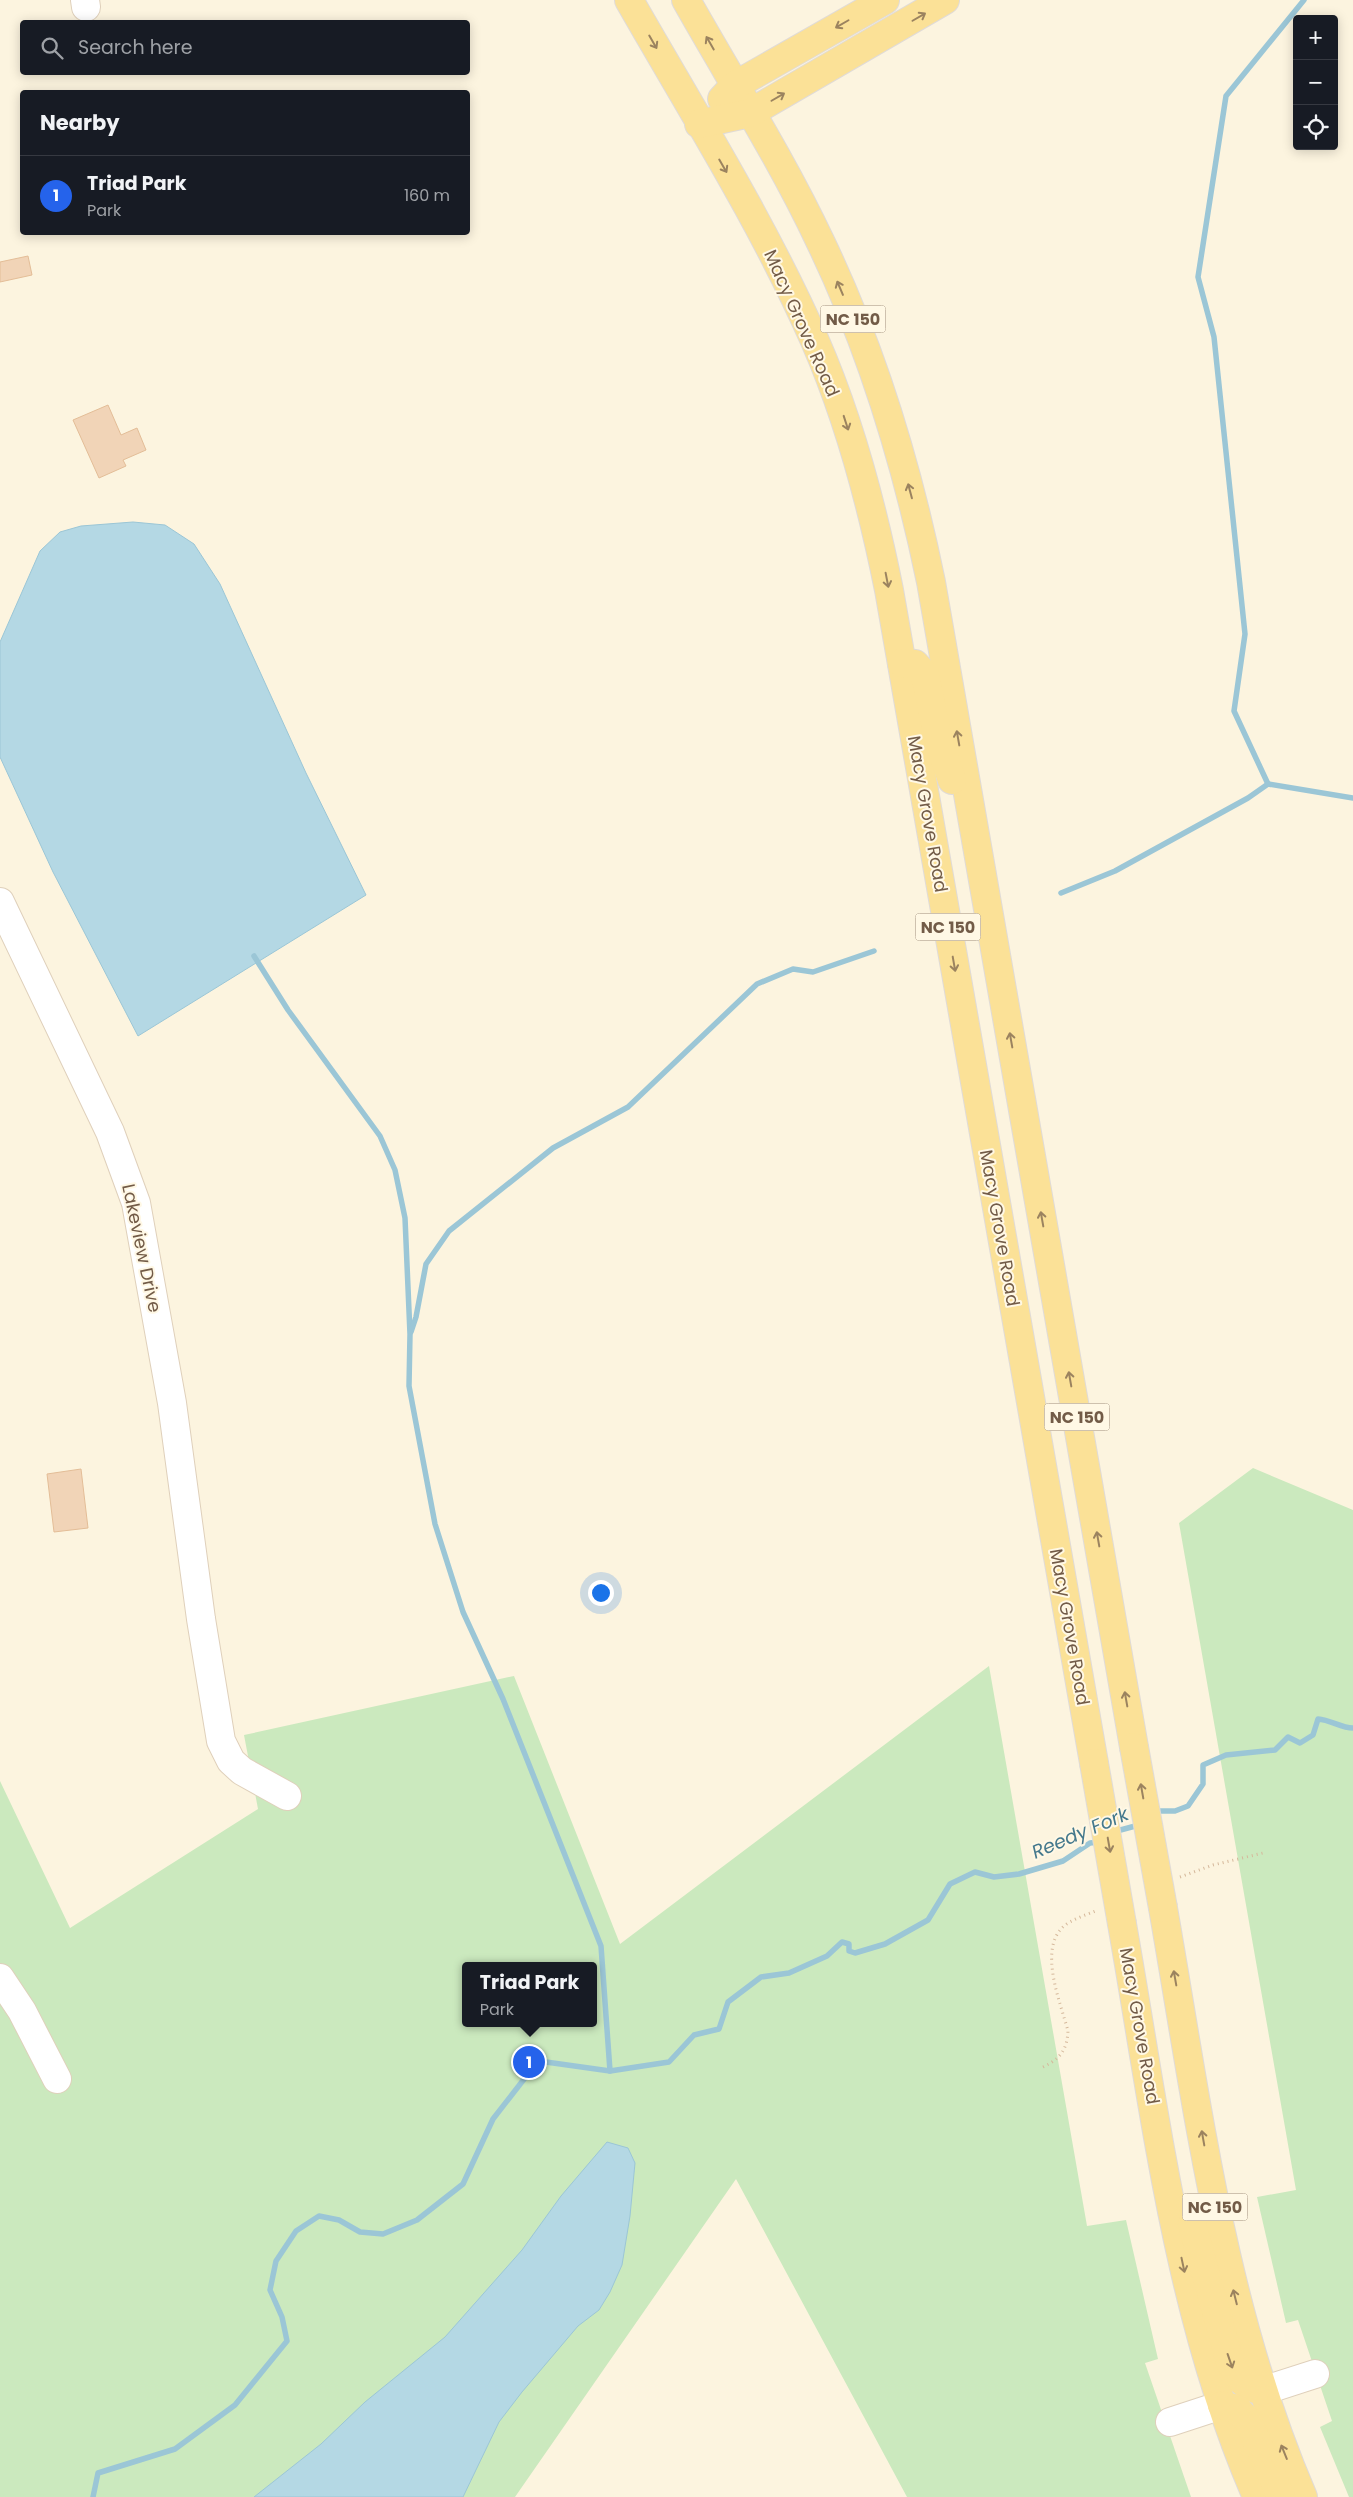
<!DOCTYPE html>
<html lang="en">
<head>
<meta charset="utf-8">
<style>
	body { margin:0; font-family:Poppins,sans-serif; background:#20242c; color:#f1f3f6 }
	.controls { position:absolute; right:15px; top:15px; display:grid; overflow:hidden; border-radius:5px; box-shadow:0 2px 12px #0003 }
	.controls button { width:45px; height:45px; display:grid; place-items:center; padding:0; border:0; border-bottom:1px solid #363941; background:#171b24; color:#f1f3f6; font:25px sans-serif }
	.you { position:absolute; left:600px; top:1592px; width:18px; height:18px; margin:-12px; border:4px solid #fff; border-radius:50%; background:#1a73e8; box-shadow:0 0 0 8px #1a73e833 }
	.badge { display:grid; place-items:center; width:32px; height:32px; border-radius:50%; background:#2563eb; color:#fff; font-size:16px; font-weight:700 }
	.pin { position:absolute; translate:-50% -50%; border:2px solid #fff; box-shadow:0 1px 5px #0006 }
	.popup { position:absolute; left:462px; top:1962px; width:135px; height:65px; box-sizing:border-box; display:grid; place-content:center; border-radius:5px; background:#171b24; filter:drop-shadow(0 1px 4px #0005); font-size:16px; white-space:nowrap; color:#9ea1a6 }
	.popup b { font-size:19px; color:#f1f3f6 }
	.popup::after { content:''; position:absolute; left:50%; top:100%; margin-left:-10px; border:10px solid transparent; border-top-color:#171b24 }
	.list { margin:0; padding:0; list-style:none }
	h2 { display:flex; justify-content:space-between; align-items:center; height:65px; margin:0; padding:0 20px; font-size:21px }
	h2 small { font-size:16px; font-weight:400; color:#9ea1a6 }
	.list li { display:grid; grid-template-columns:32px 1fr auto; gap:15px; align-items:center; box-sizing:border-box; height:80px; padding:0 20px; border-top:1px solid #363941 }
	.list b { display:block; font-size:19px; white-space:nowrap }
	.list p { margin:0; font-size:16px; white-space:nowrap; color:#9ea1a6 }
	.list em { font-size:16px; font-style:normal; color:#9ea1a6 }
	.icon { flex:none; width:28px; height:28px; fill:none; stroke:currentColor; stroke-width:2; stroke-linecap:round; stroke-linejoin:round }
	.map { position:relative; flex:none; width:1353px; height:2497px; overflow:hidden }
	.search { position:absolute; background:#171b24; box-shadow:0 2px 12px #0003; left:20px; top:20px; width:450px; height:55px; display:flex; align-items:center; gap:12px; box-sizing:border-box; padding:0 18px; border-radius:5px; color:#9ea1a6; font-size:19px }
	.panel { position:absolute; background:#171b24; box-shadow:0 2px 12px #0003; left:20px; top:90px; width:450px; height:145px; border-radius:5px }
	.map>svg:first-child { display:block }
</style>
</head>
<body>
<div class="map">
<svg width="1353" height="2497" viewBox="0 0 1353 2497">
	<rect width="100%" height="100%" fill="#fcf4df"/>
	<!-- green -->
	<g fill="#cbe9be" fill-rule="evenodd">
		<path d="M1253 1468 1353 1510V2497H1349L1320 2427 1332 2421 1298 2320 1286 2323 1257 2197 1296 2190 1179 1523Z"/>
		<path d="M989 1666 1087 2226 1126 2220 1158 2359 1145 2363 1191 2497H907L736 2179 515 2497H0V1781L70 1928 258 1809 244 1735 514 1676 620 1944ZM465 1966H593V2023H465Z"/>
	</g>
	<!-- water -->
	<g fill="#b4d8e4" stroke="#9bc6d6">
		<path d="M133 522 165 525 194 544 220 584 306 773 366 895 138 1036 53 872 0 757V642L40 551 60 532 81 526Z"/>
		<path d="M607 2142 628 2148 635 2163 630 2216 622 2265 610 2292 599 2310 578 2326 522 2392 499 2422 463 2497H254L321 2444 365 2402 445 2337 522 2250 561 2196Z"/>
	</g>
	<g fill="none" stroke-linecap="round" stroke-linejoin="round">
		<!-- stream -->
		<g stroke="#9bc6d6" stroke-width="5.5">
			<path d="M1268 784 1234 711 1245 634 1214 337 1198 277 1226 96 1304 0"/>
			<path d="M1061 893 1115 871 1248 798 1268 784 1353 798"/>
			<path d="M254 956 288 1010 380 1136 395 1170 405 1218 410 1334 409 1386 435 1524 463 1612 503 1699 601 1946 610 2071"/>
			<path d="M411 1332 416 1317 426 1264 449 1231 553 1148 628 1107 757 984 793 969 813 972 874 951"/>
			<path d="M1154 1813 1157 1811H1175L1188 1806 1203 1784V1765L1226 1755 1275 1750 1288 1737 1300 1743 1313 1735 1318 1719C1331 1720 1341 1728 1353 1728"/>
			<path d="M1113 1832 1139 1825"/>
			<path d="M93 2497 98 2473 175 2449 235 2405 287 2341 282 2317 270 2290 276 2261 296 2231 319 2216 339 2220 360 2232 383 2234 417 2220 463 2184 493 2119 528 2074 546 2062 610 2071 669 2062 694 2035 719 2029 728 2002 761 1977 789 1973 827 1956 842 1942 849 1944V1951L855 1953 885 1944 928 1920 950 1884 975 1872 994 1877 1019 1874 1063 1861 1090 1843 1100 1842"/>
		</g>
	</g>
	<!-- building -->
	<g fill="#f1d4b7" stroke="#e3bd97">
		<path d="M28 256 32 275 0 282V262Z"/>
		<path d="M108 405 121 435 137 428 146 450 123 460 126 466 99 478 73 420Z"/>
		<path d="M81 1469 88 1528 54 1532 47 1474Z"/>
	</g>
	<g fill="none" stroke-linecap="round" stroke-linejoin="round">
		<defs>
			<g id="minor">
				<path d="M85 0 86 7"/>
				<path d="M0 902 110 1132 136 1203 172 1403 201 1619 221 1741 231 1761 242 1771 287 1796"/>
				<path d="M0 1978 22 2011 57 2079"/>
				<path d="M1262 2391 1315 2374"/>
				<path d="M1170 2422 1222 2405"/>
			</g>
			<g id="major">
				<path d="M629 0C693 112 763 223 815 341 850 421 872 505 889 590L1094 1763"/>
				<path d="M686 0C731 80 781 158 820 241 872 349 907 465 931 582L1134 1747"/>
				<path d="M722 99 734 86 885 0"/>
				<path d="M699 124 750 113 945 0"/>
				<path d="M902 663 915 664 925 675 939 743 952 780"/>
				<path d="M1163 1908C1198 2108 1222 2309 1303 2497"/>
				<path d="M1122 1924C1156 2116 1178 2316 1257 2497"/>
				<path d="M1192 2224 1230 2362C1237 2378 1244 2387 1262 2391"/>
				<path d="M1222 2405 1237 2409 1248 2421 1281 2497"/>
			</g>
		</defs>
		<!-- minor casing -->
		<use href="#minor" stroke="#dfd0bb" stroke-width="30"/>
		<!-- major casing -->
		<use href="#major" stroke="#e0dbd7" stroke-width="30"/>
		<!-- path -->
		<g stroke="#d5b89b" stroke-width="3" stroke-dasharray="1 4" stroke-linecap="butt">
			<path d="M1180 1877 1213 1865 1263 1853"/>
			<path d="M1043 2067C1060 2059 1067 2050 1068 2031 1061 2004 1038 1950 1063 1927 1072 1919 1086 1915 1098 1910"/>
		</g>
		<!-- minor -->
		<use href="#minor" stroke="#fff" stroke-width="28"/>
		<!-- major -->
		<use href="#major" stroke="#fbe197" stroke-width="28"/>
		<defs>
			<g id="major-bridge">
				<path d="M1134 1747 1163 1908"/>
				<path d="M1094 1763 1122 1924"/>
			</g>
		</defs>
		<!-- major-bridge casing -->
		<use href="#major-bridge" stroke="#e0dbd7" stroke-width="30" stroke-linecap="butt"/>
		<!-- major-bridge -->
		<use href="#major-bridge" stroke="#fbe197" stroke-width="28"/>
	</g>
	<!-- one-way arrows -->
	<defs><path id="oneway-shaft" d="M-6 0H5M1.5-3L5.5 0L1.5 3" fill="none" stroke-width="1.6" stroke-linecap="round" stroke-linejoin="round" transform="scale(1.25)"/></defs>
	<g stroke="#9b835f">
		<use href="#oneway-shaft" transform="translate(919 17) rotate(-30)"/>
		<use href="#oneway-shaft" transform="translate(842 24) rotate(150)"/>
		<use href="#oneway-shaft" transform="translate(653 42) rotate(60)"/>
		<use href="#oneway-shaft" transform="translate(710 43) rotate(-120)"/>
		<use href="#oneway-shaft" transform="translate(778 97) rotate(-30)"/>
		<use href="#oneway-shaft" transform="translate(723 166) rotate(60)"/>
		<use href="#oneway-shaft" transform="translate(840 288) rotate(-113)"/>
		<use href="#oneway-shaft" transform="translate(846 423) rotate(72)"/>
		<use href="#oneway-shaft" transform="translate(910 491) rotate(-105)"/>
		<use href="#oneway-shaft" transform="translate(887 580) rotate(79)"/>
		<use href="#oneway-shaft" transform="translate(958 738) rotate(-100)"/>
		<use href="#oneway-shaft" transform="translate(954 964) rotate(80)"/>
		<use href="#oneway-shaft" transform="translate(1011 1040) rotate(-100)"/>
		<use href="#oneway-shaft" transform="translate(1042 1219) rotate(-100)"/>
		<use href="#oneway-shaft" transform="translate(1070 1379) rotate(-100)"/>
		<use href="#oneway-shaft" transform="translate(1098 1539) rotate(-100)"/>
		<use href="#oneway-shaft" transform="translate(1126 1699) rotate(-100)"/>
		<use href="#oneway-shaft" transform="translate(1142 1791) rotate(-100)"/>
		<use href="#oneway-shaft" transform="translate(1109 1845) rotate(80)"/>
		<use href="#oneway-shaft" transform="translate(1175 1978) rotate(-100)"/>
		<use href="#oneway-shaft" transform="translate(1203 2138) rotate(-100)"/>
		<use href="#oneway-shaft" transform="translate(1183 2265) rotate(78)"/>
		<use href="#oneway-shaft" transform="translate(1235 2297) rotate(-104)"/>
		<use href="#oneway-shaft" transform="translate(1230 2361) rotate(71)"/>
		<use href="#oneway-shaft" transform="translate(1284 2452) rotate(-112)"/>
	</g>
	<g text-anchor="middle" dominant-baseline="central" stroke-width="4" stroke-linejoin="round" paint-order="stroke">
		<!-- shield labels -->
		<g fill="#fff8e5" stroke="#9c8a76" stroke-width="1">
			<rect x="820.5" y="305.5" width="65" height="27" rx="4"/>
			<rect x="915.5" y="913.5" width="65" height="27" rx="4"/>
			<rect x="1044.5" y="1403.5" width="65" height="27" rx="4"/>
			<rect x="1182.5" y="2193.5" width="65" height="27" rx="4"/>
		</g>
		<g font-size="16" font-weight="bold" fill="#725b47">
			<text x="853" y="319">NC 150</text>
			<text x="948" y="927">NC 150</text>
			<text x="1077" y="1417">NC 150</text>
			<text x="1215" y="2207">NC 150</text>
		</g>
		<!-- street labels -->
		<g font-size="18" fill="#725b47" stroke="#fff8e5">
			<text transform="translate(802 323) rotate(66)">Macy Grove Road</text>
			<text transform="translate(928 814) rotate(80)">Macy Grove Road</text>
			<text transform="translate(1000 1228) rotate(80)">Macy Grove Road</text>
			<text transform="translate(142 1248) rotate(78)">Lakeview Drive</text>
			<text transform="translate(1070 1627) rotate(80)">Macy Grove Road</text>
			<text transform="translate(1140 2026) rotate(80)">Macy Grove Road</text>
		</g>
		<!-- water labels -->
		<g font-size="19" font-style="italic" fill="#44788c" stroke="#fff8e5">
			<text transform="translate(1080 1833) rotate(-23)">Reedy Fork</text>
		</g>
	</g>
</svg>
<div class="controls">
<button>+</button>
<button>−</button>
<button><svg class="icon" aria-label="locate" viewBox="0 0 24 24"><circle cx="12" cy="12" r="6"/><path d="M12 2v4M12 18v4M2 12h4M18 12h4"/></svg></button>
</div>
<div class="you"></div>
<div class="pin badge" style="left:529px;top:2062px">1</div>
<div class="popup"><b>Triad Park</b>Park</div>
<div class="search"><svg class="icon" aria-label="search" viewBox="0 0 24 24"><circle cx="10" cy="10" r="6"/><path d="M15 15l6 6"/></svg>Search here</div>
<section class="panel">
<h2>Nearby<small></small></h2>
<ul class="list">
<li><span class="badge">1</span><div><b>Triad Park</b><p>Park</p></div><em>160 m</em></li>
</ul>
</section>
</div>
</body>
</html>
